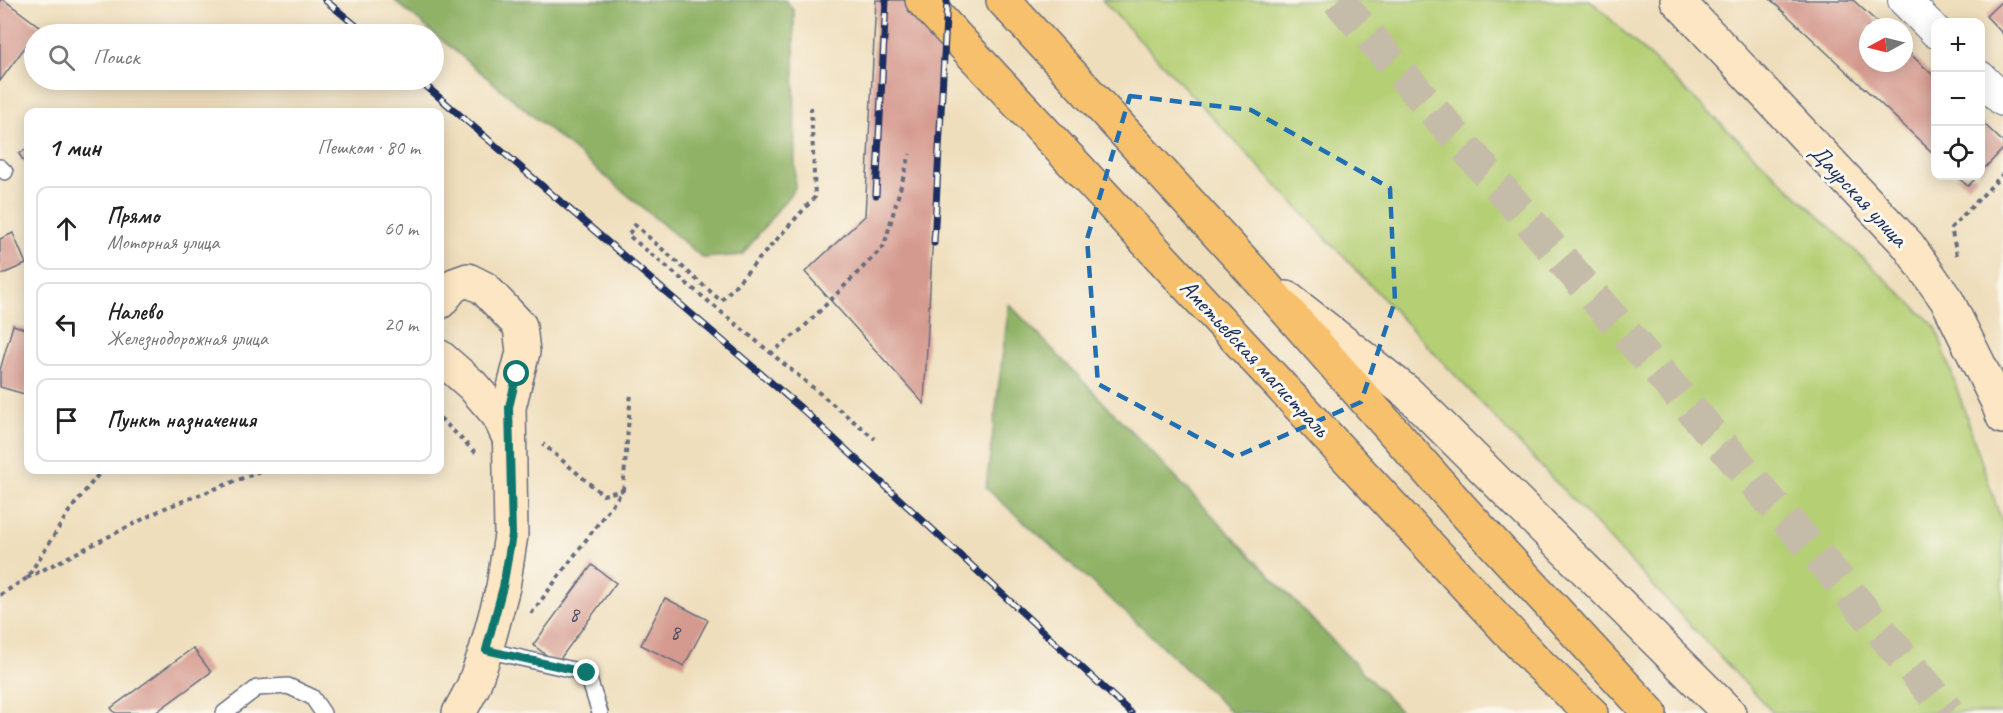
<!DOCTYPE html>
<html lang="ru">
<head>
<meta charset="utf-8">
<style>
	body { margin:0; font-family:Caveat,sans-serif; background:#f2f2f2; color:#222 }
	.controls { position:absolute; right:18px; top:18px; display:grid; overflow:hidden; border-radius:12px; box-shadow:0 3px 15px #0003 }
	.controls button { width:54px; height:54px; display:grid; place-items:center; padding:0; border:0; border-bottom:2px solid #e0e0e0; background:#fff; color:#222; font:30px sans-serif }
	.compass { position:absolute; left:1859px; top:18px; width:54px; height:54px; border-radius:50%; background:#fff; box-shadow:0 3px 15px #0003; rotate:263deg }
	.stop { position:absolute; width:18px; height:18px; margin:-14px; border:4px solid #0f766e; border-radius:50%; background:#fff }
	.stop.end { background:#0f766e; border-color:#fff; box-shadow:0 2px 6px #0008 }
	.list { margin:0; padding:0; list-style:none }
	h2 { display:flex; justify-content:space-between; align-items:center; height:78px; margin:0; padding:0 24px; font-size:26px }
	h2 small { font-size:20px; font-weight:400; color:#767676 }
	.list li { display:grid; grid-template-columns:39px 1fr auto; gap:18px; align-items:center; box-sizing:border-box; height:84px; margin:0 12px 12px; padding:0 12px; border:2px solid #e0e0e0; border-radius:12px }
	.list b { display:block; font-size:22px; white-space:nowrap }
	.list p { margin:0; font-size:20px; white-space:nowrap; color:#767676 }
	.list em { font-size:20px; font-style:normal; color:#767676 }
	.icon { flex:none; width:33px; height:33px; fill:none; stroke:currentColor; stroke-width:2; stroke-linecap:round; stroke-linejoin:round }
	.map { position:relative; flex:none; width:2003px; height:713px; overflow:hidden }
	.search { position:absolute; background:#fff; box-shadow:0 3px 15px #0003; left:24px; top:24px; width:420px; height:66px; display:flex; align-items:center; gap:15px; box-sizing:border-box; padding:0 21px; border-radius:33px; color:#767676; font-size:22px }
	.panel { position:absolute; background:#fff; box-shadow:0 3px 15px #0003; left:24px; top:108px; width:420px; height:366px; border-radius:12px }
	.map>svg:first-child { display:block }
</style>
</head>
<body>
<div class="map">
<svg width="2003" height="713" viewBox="0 0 2003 713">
	<rect width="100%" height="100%" fill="#fbf7ec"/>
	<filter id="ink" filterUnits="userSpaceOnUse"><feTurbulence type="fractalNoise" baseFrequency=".0167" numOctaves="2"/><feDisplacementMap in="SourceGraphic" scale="12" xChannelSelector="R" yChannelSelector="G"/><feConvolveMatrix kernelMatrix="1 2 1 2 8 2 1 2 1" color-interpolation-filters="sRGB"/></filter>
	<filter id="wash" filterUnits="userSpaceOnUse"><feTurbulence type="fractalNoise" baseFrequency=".008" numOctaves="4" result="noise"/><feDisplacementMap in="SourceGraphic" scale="24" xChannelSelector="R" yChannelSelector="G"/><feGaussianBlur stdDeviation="1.35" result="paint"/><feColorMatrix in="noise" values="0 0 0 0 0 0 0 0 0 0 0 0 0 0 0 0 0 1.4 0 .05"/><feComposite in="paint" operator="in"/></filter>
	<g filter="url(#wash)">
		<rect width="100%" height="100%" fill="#efdebc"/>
		<!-- green -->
		<path fill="#b5cf74" stroke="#687f69" stroke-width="1.5" d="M1102 0H1590L1936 327 2003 525V713H1773Z"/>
		<!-- forest -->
		<g fill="#90b266" stroke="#567062" stroke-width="1.5">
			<path d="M394 0H785L794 11 795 188 742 255 703 258Z"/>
			<path d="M1009 304 1402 713H1232L1144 629 986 488Z"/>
		</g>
		<g id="blocks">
			<!-- building -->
			<g fill="#d59a8f">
				<path d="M0 0H4L40 27 0 81Z"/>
				<path d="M876 0H945L924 404 805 272 865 216Z"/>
				<path d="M1771 0H1853L1877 22 1882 27H1868V63H1904V48L1936 78V156Z"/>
				<path d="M2003 0V34L1986 16Z"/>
				<path d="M1980 120 2003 142V149L1980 173Z"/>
				<path d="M28 148V168L19 154Z"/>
				<path d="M1956 176H1978L1968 186Z"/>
				<path d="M13 233 26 264 0 275V239Z"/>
				<path d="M13 325 28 330V395L0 387V370Z"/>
				<path d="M592 565 616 583 557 663 533 645Z"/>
				<path d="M665 598 708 620 684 666 641 645Z"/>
				<path d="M193 648 211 672 155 713H115L111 708Z"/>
			</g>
		</g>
	</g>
	<g filter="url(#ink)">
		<use href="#blocks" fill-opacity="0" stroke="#656c7f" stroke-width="1.5"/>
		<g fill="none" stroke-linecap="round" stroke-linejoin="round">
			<!-- secondary-tunnel -->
			<path stroke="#c5bba9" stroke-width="33" stroke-dasharray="33 16" stroke-linecap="butt" d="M1338 0 1830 570 1949 713"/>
			<defs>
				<g id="lane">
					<path d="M0 167 5 172"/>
					<path d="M486 650 587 673 600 713"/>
					<path d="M224 713 257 688 288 686 312 697 323 713"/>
				</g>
				<g id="street">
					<path d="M1904 0 1936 32"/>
					<path d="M1980 77 2003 100"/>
				</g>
				<g id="secondary">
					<path d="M1677 0 1908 245 1948 302 1997 401 2003 417"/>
					<path d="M1287 298 1408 393 1729 713"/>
					<path d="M440 302 454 285 468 280 484 288 520 326 523 352 509 407 511 535 503 587 486 650 473 687 459 713"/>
					<path d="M440 357 472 385 498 415 509 438"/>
				</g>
				<g id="primary">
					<path d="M922 0 1535 660 1591 713"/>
					<path d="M1003 0 1251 270 1461 508 1650 713"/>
				</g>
			</defs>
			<!-- lane casing -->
			<use href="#lane" stroke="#656c7f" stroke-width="18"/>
			<!-- street casing -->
			<use href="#street" stroke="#656c7f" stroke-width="34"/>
			<!-- secondary casing -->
			<use href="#secondary" stroke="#656c7f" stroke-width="36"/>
			<!-- primary casing -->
			<use href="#primary" stroke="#656c7f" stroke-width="36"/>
			<!-- path -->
			<g stroke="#656c7f" stroke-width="4" stroke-dasharray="4.5 4.5" stroke-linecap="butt">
				<path d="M811 107 815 197 721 301 635 225 628 235 875 439"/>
				<path d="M1957 255 1951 228 2003 174"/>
				<path d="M770 354 802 329 884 246 910 154"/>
				<path d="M440 418 476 453"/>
				<path d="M623 490 631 392"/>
				<path d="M27 578 165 508 264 470"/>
				<path d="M0 595 27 578 70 510 102 470"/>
				<path d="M531 614 623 490 603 495 543 444"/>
			</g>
			<!-- lane -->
			<use href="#lane" stroke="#fff" stroke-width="15"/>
			<!-- street -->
			<use href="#street" stroke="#fff" stroke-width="32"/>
			<!-- secondary -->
			<use href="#secondary" stroke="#fce6c4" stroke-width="33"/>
			<!-- primary -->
			<use href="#primary" stroke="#f7c06c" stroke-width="33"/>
			<defs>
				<g id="rail">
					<path d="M325 0 366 34"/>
					<path d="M419 80 802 409 1131 713"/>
					<path d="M876 195 886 0"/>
					<path d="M934 243 947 0"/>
				</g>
			</defs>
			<!-- rail casing -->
			<use href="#rail" stroke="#1b2f5e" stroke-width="7"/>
			<!-- rail -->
			<use href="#rail" stroke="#fbf7ec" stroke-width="4.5" stroke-dasharray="14" stroke-linecap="butt"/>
		</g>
	</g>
	<g fill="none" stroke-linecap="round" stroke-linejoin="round" filter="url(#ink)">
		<!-- route -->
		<path stroke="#0f766e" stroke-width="8" d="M517 374 509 407 512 535 503 587 486 650 587 673"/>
	</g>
	<!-- marked area -->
	<path fill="none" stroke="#1f6fb2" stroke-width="4.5" stroke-dasharray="12 8" stroke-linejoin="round" d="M1130 96 1251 110 1390 188 1395 301 1361 402 1235 457 1098 384 1087 239Z"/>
	<g text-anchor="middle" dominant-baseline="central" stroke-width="6" stroke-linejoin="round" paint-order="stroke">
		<!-- number labels -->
		<g font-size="21" fill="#4a4a6a">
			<text x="574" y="614">8</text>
			<text x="675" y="632">8</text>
		</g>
		<!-- street labels -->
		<g font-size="24" fill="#1b2f5e" stroke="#fbf7ec">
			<text transform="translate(1859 195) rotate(47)">Даурская улица</text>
			<text transform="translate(1255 358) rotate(47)">Аметьевская магистраль</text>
		</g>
	</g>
</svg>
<div class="controls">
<button>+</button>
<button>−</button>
<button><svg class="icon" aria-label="locate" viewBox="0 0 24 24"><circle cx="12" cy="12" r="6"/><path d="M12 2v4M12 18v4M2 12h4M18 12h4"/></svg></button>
</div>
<svg class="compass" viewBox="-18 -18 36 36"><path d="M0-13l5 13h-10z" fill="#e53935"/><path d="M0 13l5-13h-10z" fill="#767676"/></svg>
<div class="stop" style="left:517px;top:374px"></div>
<div class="stop end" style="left:587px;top:673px"></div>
<div class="search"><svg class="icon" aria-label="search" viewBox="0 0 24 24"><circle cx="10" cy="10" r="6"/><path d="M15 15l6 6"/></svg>Поиск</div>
<section class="panel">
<h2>1 мин<small>Пешком · 80 m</small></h2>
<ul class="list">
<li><svg class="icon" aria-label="ahead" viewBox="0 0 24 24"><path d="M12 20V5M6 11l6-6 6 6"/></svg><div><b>Прямо</b><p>Моторная улица</p></div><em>60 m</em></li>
<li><svg class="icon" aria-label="left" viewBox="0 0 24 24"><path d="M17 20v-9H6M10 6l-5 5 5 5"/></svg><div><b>Налево</b><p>Железнодорожная улица</p></div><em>20 m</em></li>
<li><svg class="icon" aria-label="arrive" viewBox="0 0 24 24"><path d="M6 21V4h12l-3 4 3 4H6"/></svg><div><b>Пункт назначения</b></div></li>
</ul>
</section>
</div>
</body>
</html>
